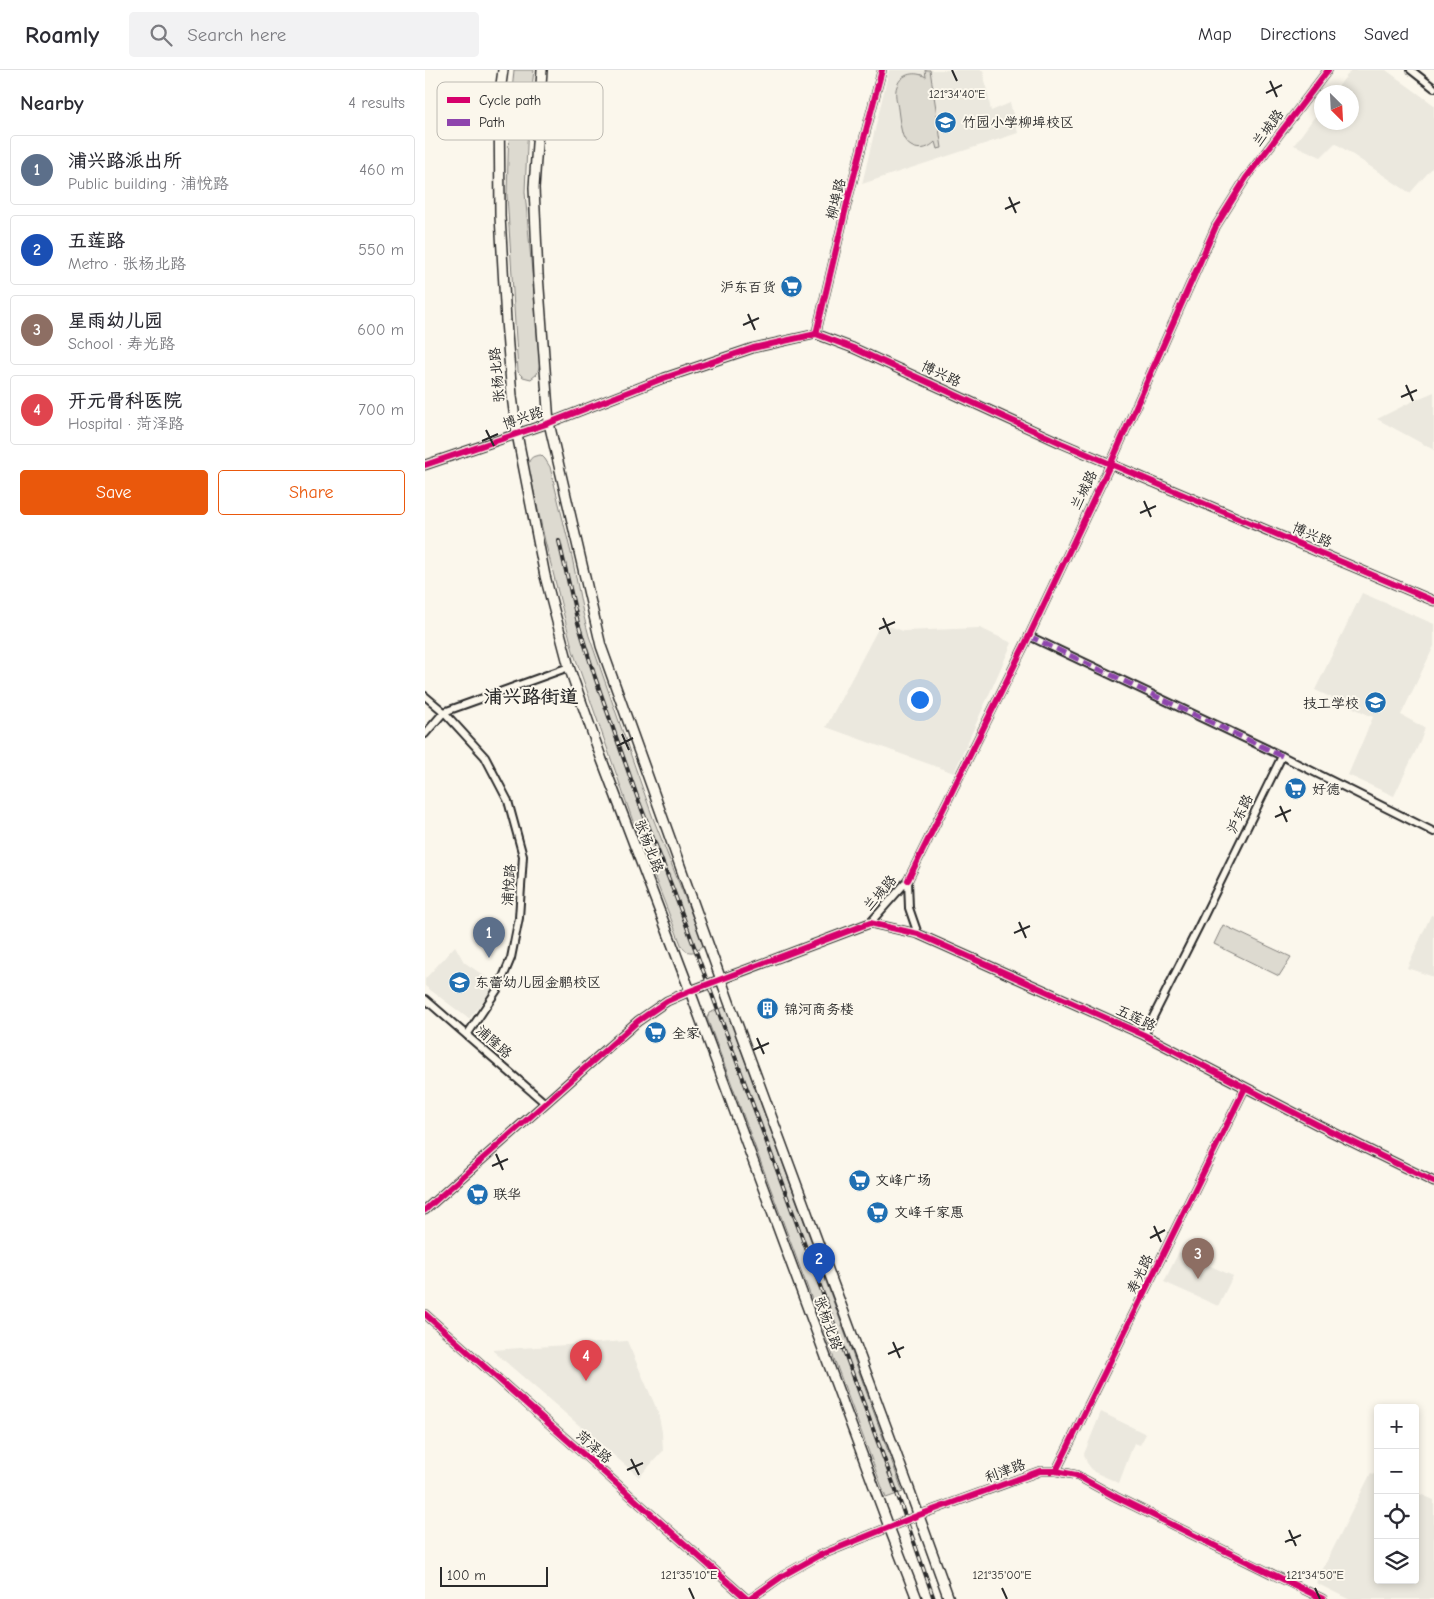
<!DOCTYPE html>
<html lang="en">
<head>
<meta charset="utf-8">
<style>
	body { margin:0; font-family:"Comic Neue","LXGW WenKai TC",sans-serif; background:#f2f2f3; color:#2b2b33 }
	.controls { position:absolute; right:15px; bottom:15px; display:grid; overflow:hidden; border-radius:5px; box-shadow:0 2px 8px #0003 }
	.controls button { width:45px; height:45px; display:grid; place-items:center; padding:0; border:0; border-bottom:1px solid #e1e1e2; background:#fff; color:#2b2b33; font:25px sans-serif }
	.compass { position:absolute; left:889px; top:15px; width:45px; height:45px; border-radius:50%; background:#fff; box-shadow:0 2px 8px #0003; rotate:156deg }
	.scale { position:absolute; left:15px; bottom:12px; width:108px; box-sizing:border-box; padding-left:5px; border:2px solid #2b2b2b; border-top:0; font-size:14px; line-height:18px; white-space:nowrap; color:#2b2b2b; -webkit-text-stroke:4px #fbf7ec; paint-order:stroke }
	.you { position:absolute; left:494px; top:629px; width:18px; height:18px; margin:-12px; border:4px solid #fff; border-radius:50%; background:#1a73e8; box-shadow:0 0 0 8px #1a73e833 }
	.badge { display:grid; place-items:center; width:32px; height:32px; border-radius:50%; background:#ea580c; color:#fff; font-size:16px; font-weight:700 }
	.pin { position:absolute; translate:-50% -41px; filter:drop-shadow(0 1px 2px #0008) }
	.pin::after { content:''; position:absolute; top:26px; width:18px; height:15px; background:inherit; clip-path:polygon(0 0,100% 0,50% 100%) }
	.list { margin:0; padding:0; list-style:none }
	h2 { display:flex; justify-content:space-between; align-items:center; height:65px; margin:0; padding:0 20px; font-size:21px }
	h2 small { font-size:16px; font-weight:400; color:#7c7c81 }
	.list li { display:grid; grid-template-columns:32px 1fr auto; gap:15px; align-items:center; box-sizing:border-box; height:70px; margin:0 10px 10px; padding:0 10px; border:1px solid #e1e1e2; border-radius:5px }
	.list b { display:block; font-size:19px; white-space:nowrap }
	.list p { margin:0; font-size:16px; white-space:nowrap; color:#7c7c81 }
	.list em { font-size:16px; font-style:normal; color:#7c7c81 }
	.actions { display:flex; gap:10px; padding:15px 20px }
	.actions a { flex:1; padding:11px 0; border:1px solid #ea580c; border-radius:5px; text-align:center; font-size:18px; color:#ea580c }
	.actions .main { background:#ea580c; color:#fff }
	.icon { flex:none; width:28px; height:28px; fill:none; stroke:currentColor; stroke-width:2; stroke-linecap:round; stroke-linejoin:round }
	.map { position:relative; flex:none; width:1009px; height:1529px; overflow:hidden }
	header { display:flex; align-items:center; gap:30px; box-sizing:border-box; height:70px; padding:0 25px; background:#fff; border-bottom:1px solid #e1e1e2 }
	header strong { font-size:24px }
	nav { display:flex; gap:28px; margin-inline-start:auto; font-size:18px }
	.search { width:350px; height:45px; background:#f2f2f3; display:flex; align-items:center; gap:12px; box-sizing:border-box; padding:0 18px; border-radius:5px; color:#7c7c81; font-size:19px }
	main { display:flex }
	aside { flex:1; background:#fff }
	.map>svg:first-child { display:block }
</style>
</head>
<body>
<header>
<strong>Roamly</strong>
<div class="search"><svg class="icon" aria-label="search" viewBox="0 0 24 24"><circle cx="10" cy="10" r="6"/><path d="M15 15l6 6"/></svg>Search here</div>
<nav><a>Map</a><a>Directions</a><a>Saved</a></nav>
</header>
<main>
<aside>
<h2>Nearby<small>4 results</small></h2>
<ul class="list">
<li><span class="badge" style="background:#5c6f8a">1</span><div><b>浦兴路派出所</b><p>Public building · 浦悦路</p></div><em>460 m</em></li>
<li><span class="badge" style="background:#1a4fb4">2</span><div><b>五莲路</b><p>Metro · 张杨北路</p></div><em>550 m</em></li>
<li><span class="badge" style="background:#8d6e63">3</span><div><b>星雨幼儿园</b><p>School · 寿光路</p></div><em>600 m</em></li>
<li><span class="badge" style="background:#e0444e">4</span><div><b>开元骨科医院</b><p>Hospital · 菏泽路</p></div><em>700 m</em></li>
</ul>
<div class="actions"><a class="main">Save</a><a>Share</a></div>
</aside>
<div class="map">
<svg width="1009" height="1529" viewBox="0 0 1009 1529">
	<rect width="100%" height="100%" fill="#fbf7ec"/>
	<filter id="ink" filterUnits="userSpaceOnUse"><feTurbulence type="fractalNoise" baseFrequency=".02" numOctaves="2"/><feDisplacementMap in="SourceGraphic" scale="10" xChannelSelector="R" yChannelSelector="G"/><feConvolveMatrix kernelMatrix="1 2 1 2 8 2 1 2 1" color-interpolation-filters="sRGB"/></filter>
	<g filter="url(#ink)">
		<!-- built -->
		<g fill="#ebe8de">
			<path d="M464 0H558L566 41 585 33 593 63 437 114Z"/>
			<path d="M926 0H961L1009 35V96L985 123 910 73 896 87 869 75 896 38V52H926V22H909Z"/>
			<path d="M1009 322V380L952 349 990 330Z"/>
			<path d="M937 523 1009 554V576L976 645 1000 658 995 672 969 726 923 705 948 647 890 620Z"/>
			<path d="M456 553 478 561 555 558 587 573 529 703 401 657Z"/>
			<path d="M1006 845 1009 846V907L982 898Z"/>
			<path d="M30 876 39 892 71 914 44 949 0 916V909Z"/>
			<path d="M754 1182 808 1206 793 1236 739 1212Z"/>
			<path d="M202 1271 233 1342 237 1362 238 1381 214 1407 67 1280Z"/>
			<path d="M676 1342 721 1364 715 1375 709 1373 694 1413 669 1402 662 1393 659 1384Z"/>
			<path d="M946 1403 953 1406V1510H990V1422L1009 1430V1529H923L891 1513Z"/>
		</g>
		<!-- green -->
		<g fill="#dddad0" stroke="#84827e">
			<path d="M89 0H109L103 53 100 122 115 294 112 304 106 309 98 307 93 302 82 125 84 53Z"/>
			<path d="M500 0H505L517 78 512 79 510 72C498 84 481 79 477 63 475 55 474 47 473 39 472 32 469 23 472 16 476 3 491 1 501 7Z"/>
			<path d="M116 385 120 389 125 397 147 487 158 543 164 566 228 748 276 868 278 875C272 883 263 885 257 877L210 757 148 581 120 471 103 395C105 387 108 386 116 385Z"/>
			<path d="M798 855 866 887 854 906 789 874Z"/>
			<path d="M299 937 302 941 478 1422 461 1428 282 948 284 943Z"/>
		</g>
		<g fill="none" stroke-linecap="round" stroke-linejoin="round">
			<defs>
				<g id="minor">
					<path d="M986 0 1009 18"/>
					<path d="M391 264 424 125 457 0"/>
					<path d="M604 566 857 686 1009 762"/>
					<path d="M0 626 19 642 60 687 83 731 98 786 94 848 86 888 74 917 42 965"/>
					<path d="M0 664 19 642 144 597"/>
					<path d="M483 810 484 838 493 864"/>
					<path d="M445 853 483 810 604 566 686 393 791 156 821 108 903 0"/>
					<path d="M0 929 120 1033"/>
					<path d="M719 965 774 856 857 686"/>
					<path d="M0 1244 322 1529"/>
					<path d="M631 1401 820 1018"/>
					<path d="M325 1529 359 1505 393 1486 494 1445 615 1401H631L651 1405 691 1427 898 1529"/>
				</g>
				<g id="tertiary">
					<path d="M0 395 124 353 239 308 328 278 391 264 428 278 636 373 1009 531"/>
					<path d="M0 1140 213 951 242 931 265 921 445 853 493 864 719 965 897 1057 1009 1112"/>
				</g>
				<g id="secondary">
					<path d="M78 0 74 29 75 146 81 251 87 326 92 364 120 506 144 597 177 690 265 921 464 1457 492 1529"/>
					<path d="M117 0 109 118 113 205 124 353 176 576 304 932 486 1424 524 1529"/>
				</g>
			</defs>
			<!-- minor casing -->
			<use href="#minor" stroke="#2b2b2b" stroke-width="10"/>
			<!-- tertiary casing -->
			<use href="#tertiary" stroke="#2b2b2b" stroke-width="11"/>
			<!-- secondary casing -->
			<use href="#secondary" stroke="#2b2b2b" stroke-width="12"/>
			<!-- minor -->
			<use href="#minor" stroke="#fbf7ec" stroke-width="6"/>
			<!-- tertiary -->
			<use href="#tertiary" stroke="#fbf7ec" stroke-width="8"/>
			<!-- secondary -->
			<use href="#secondary" stroke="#fbf7ec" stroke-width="9"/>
			<defs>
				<path id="rail" d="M134 471 153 553 170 607 214 732 249 822 474 1429 509 1529"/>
			</defs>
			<!-- rail casing -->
			<use href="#rail" stroke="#2b2b2b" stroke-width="4"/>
			<!-- rail -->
			<use href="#rail" stroke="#fbf7ec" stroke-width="2" stroke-dasharray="5.5" stroke-linecap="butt"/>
			<!-- quiet -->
			<path stroke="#8e44ad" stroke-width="5" stroke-dasharray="10 5" stroke-linecap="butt" d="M604 566 857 686"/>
			<defs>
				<g id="cycleway">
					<path d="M391 264 424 125 457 0"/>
					<path d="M0 395 124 353 239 308 328 278 391 264 428 278 636 373 1009 531"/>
					<path d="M483 810 604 566 686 393 791 156 821 108 903 0"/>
					<path d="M0 1140 213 951 242 931 265 921 445 853 493 864 719 965 897 1057 1009 1112"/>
					<path d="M0 1244 322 1529"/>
					<path d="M631 1401 820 1018"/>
					<path d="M325 1529 359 1505 393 1486 494 1445 615 1401H631L651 1405 691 1427 898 1529"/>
				</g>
			</defs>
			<!-- cycleway casing -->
			<use href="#cycleway" stroke="#fbf7ec" stroke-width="9"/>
			<!-- cycleway -->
			<use href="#cycleway" stroke="#d6006c" stroke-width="6"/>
		</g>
	</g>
	<!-- ticks -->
	<path fill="none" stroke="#2b2b2b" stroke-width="2" d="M527 0 532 11M845 11 852 27M841 23 857 15M584 127 591 143M580 139 595 132M323 244 330 260M318 255 334 248M981 315 988 331M976 327 992 320M61 360 69 376M57 371 73 364M719 431 726 447M715 443 731 436M458 548 465 564M454 559 470 552M197 664 204 680M192 676 208 668M855 736 862 752M850 747 866 740M594 852 601 868M589 863 605 856M332 968 339 984M328 980 344 973M71 1084 78 1100M67 1096 83 1089M729 1156 736 1172M725 1168 740 1160M468 1272 475 1288M463 1284 479 1277M206 1389 214 1405M202 1400 218 1393M864 1460 871 1476M860 1472 876 1465M264 1518 269 1529M577 1518 582 1529M890 1518 895 1529"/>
	<!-- icons -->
	<defs>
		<symbol id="school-disc" viewBox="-11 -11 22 22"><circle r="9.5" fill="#1f6fb2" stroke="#fbf7ec"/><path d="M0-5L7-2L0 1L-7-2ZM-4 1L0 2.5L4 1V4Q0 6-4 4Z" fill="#fff"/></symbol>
		<symbol id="supermarket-disc" viewBox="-11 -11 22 22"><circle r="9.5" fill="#1f6fb2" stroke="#fbf7ec"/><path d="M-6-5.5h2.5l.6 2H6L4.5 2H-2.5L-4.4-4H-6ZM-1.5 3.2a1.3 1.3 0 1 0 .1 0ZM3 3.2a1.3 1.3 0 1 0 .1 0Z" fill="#fff"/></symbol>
		<symbol id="building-disc" viewBox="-11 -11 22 22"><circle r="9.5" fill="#1f6fb2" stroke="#fbf7ec"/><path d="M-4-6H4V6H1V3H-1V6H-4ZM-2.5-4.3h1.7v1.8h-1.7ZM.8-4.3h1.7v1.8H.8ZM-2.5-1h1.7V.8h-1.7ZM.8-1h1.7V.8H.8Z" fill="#fff"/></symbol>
	</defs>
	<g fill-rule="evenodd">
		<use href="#school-disc" x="508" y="40" width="25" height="25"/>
		<use href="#supermarket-disc" x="354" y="204" width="25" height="25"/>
		<use href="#school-disc" x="938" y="620" width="25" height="25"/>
		<use href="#supermarket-disc" x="858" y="706" width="25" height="25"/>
		<use href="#school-disc" x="22" y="900" width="25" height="25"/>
		<use href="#building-disc" x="330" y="926" width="25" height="25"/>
		<use href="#supermarket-disc" x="218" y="950" width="25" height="25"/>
		<use href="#supermarket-disc" x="422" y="1098" width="25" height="25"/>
		<use href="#supermarket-disc" x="40" y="1112" width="25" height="25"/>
		<use href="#supermarket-disc" x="440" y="1130" width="25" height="25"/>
	</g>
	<g text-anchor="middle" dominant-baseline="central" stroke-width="4" stroke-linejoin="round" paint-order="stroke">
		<!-- poi labels -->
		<g font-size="14" fill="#2b2b2b" stroke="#fbf7ec" text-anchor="start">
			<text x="537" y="52">竹园小学柳埠校区</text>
			<text x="351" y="217" text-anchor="end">沪东百货</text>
			<text x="934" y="633" text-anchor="end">技工学校</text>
			<text x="887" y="719">好德</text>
			<text x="50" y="912">东蕾幼儿园金鹏校区</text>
			<text x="359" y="939">锦河商务楼</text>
			<text x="247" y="963">全家</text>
			<text x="450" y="1110">文峰广场</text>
			<text x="68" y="1124">联华</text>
			<text x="469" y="1142">文峰千家惠</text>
		</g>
		<!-- street labels -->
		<g font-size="14" fill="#2b2b2b" stroke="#fbf7ec">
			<text transform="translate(843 58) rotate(-53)">兰城路</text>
			<text transform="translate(411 129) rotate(-76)">柳埠路</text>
			<text transform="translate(516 304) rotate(25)">博兴路</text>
			<text transform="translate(72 305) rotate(-95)">张杨北路</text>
			<text transform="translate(98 348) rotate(-19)">博兴路</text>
			<text transform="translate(659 420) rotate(-64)">兰城路</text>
			<text transform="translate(887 465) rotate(23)">博兴路</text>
			<text transform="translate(815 744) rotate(-64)">沪东路</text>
			<text transform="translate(224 776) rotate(69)">张杨北路</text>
			<text transform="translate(84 815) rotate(-86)">浦悦路</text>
			<text transform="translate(455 823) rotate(-49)">兰城路</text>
			<text transform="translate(711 948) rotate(25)">五莲路</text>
			<text transform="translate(69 972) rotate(41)">浦隆路</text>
			<text transform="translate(715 1204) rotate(-64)">寿光路</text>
			<text transform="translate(403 1253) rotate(70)">张杨北路</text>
			<text transform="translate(169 1377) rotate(41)">菏泽路</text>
			<text transform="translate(580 1401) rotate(-21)">利津路</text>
		</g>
		<!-- district labels -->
		<g font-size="19" font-weight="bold" fill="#2b2b2b" stroke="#fbf7ec">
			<text x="106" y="627">浦兴路街道</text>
		</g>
	</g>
	<!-- legend -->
	<rect x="12" y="12" width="166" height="58" rx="8" fill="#fbf7ec" stroke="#bdbab2" stroke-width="1"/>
	<rect x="22" y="27" width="23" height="6" fill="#d6006c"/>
	<rect x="22" y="49" width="23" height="7" fill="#8e44ad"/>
	<g font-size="14" fill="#2b2b2b">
		<text x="54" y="35">Cycle path</text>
		<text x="54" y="57">Path</text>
	</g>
	<g font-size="12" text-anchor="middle" fill="#2b2b2b" stroke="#fbf7ec" stroke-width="4" stroke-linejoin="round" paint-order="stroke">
		<text x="532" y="28">121°34'40"E</text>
		<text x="264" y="1509">121°35'10"E</text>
		<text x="577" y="1509">121°35'00"E</text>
		<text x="890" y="1509">121°34'50"E</text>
	</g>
</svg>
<div class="controls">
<button>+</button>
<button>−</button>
<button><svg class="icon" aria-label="locate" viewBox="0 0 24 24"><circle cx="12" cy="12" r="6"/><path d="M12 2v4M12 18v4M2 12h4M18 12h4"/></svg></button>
<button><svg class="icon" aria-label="layers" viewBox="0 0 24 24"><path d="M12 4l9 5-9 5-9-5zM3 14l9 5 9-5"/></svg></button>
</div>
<svg class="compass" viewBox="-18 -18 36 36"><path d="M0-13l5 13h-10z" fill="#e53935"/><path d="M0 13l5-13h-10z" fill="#7c7c81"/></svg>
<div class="scale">100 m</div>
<div class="you"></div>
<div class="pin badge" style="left:64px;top:888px;background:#5c6f8a">1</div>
<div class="pin badge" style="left:394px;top:1214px;background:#1a4fb4">2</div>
<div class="pin badge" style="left:773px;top:1209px;background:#8d6e63">3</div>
<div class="pin badge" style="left:161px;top:1311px;background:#e0444e">4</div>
</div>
</main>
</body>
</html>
